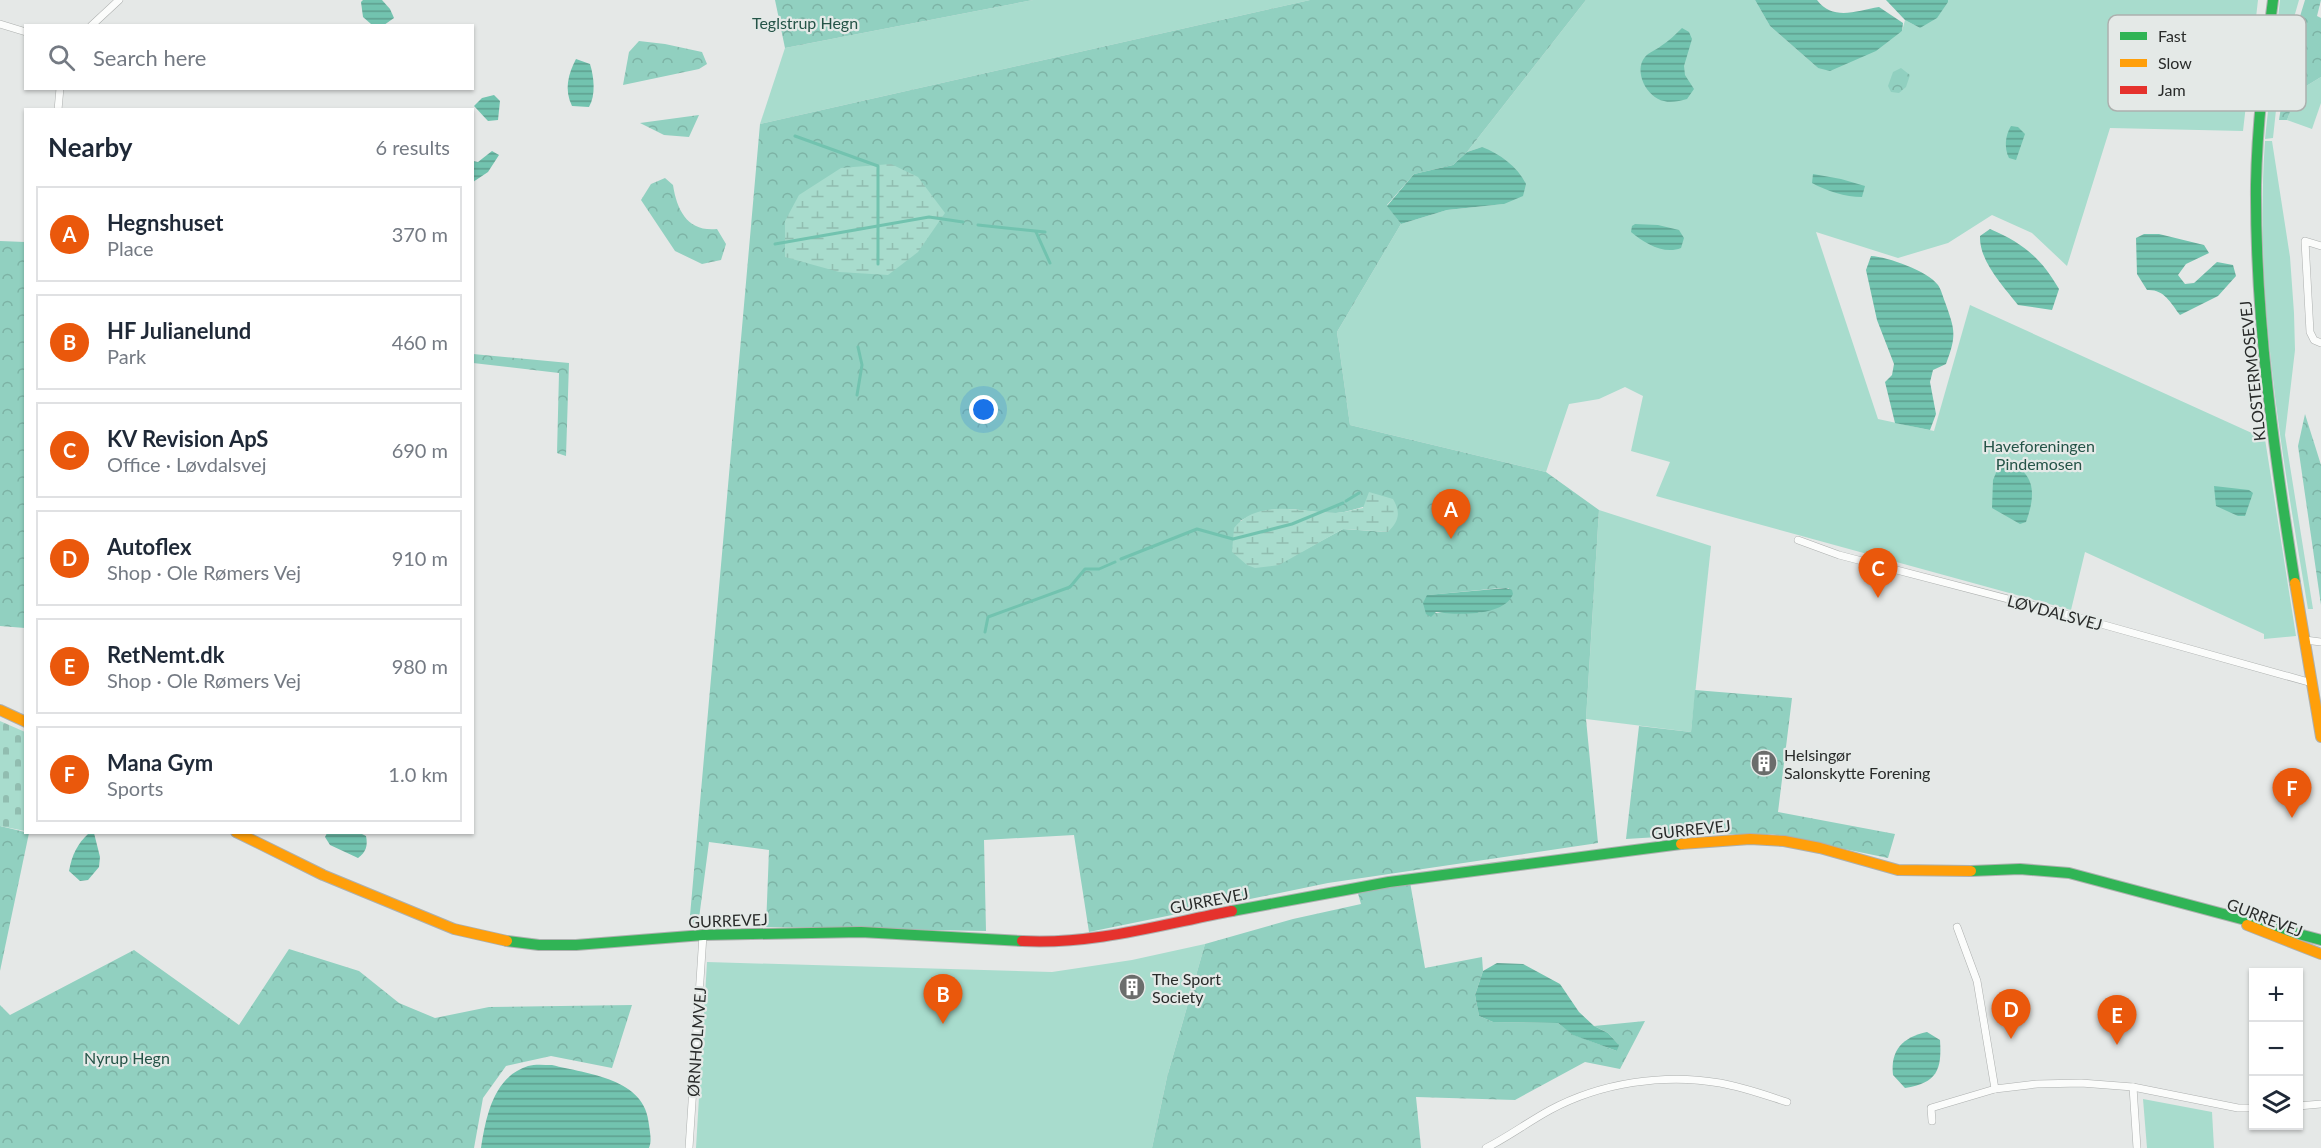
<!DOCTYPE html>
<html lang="en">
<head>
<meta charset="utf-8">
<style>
	body { margin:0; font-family:Lato,sans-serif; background:#f2f2f3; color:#1f2937 }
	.controls { position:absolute; right:18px; bottom:18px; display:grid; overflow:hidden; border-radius:0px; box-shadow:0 2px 4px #0004 }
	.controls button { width:54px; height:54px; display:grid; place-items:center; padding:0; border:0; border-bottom:2px solid #e0e1e3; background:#fff; color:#1f2937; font:30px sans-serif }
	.you { position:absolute; left:984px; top:410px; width:21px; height:21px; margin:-15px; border:4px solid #fff; border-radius:50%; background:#1a73e8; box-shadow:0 0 0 9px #1a73e833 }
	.badge { display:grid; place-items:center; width:39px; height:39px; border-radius:50%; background:#ea580c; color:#fff; font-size:20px; font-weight:700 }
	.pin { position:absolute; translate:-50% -50px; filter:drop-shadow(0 2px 3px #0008) }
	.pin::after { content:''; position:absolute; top:32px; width:21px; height:18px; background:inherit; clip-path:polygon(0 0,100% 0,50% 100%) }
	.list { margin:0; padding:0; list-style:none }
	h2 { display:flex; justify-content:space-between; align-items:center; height:78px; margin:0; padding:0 24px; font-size:26px }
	h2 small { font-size:20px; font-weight:400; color:#747a83 }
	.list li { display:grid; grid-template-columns:39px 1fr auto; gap:18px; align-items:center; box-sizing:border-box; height:96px; margin:0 12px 12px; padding:0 12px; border:2px solid #e0e1e3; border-radius:0px }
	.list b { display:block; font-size:22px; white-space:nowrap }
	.list p { margin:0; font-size:20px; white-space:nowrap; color:#747a83 }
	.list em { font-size:20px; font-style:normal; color:#747a83 }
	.icon { flex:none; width:33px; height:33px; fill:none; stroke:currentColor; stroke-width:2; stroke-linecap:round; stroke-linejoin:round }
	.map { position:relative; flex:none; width:2321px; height:1148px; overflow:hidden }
	.search { position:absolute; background:#fff; box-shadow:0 2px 4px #0004; left:24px; top:24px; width:450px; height:66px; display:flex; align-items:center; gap:15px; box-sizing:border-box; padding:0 21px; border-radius:0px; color:#747a83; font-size:22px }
	.panel { position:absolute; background:#fff; box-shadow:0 2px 4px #0004; left:24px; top:108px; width:450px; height:726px; border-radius:0px }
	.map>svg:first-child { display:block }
</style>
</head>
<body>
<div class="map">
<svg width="2321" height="1148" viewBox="0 0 2321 1148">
	<defs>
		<pattern id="forest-crowns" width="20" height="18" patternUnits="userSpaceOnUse" patternTransform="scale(1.5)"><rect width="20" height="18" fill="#91d0c0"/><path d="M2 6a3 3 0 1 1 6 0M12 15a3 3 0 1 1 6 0" fill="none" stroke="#7db3a5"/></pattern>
		<pattern id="wetland-marsh" width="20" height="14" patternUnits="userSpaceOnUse" patternTransform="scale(1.5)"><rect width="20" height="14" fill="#a8dccd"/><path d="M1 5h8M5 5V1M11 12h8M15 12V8" fill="none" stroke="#91bdb0"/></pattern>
		<pattern id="cemetery-stones" width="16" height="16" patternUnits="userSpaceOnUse" patternTransform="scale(1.5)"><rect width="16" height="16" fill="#a8dccd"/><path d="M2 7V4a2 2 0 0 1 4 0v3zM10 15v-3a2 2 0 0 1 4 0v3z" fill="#91bdb0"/></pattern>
		<pattern id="water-rules" width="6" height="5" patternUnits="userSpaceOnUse" patternTransform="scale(1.5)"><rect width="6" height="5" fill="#72c3af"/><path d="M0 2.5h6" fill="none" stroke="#5e9f8f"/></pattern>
	</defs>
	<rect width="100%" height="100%" fill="#e5e8e7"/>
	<!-- green -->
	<g fill="#a8dccd">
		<path d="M1033 0H1310L760 124 785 48Z"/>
		<path d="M1586 0H1755L1770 26 1818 68 1902 31 1905 20 1920 28 1948 0H2258L2243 131 2110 128 2067 266 2032 233 1992 215 1948 243 1898 258 1816 232 1878 419 1934 431 1970 305 2265 439 2296 636 2264 639V634L2085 552 2071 610 1656 496 1670 462 1631 451 1643 396 1625 387 1599 399 1569 404 1546 472 1350 425 1337 332 1401 224 1447 210 1504 204 1482 147 1467 152Z"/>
		<path d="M2280 0H2299L2281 63 2273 138 2265 139Z"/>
		<path d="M2321 77V103L2312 129 2287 120 2298 91Z"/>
		<path d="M2265 141H2272L2290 257 2294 313 2295 350 2285 435 2313 609H2308C2282 454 2254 299 2265 141Z"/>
		<path d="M1599 510 1711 546 1691 732 1586 719Z"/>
		<path d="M1205 944 1167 1077 1152 1148H696L707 962 1052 972 1132 960Z"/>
		<path d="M2143 1099 2212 1112 2214 1148H2147Z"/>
	</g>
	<!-- forest -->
	<g fill="url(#forest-crowns)" fill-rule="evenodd">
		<path d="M775 0H1033L785 48Z"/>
		<path d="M1310 0H1586L1467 152 1453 165 1414 174 1387 205 1401 224 1337 332 1350 425 1546 472 1599 510 1586 719 1598 843 1328 883 1089 932 1074 835 984 840 986 931 766 927 769 850 709 842 698 926 689 927 760 124ZM1363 507 1388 532 1343 529 1297 554 1240 521C1278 500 1298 513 1336 513 1344 513 1354 509 1363 507ZM1501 588H1509L1497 607 1478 613H1433L1428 595Z"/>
		<path d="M2305 0H2321L2317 16 2321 18V77L2298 91 2287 120H2279L2290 49Z"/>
		<path d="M639 41 665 44 702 52 707 64 699 69 623 85 629 52Z"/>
		<path d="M1901 68 1910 75 1906 87 1899 93 1891 92 1888 86 1893 72Z"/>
		<path d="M699 115 689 137 664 135 640 123Z"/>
		<path d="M665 178 673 185C677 211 688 232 717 229L726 244 721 260 702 264 675 251 641 200 651 184Z"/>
		<path d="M0 241 25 242V628L0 626Z"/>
		<path d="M473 354 569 363 566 456 557 453 559 373 473 363Z"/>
		<path d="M2305 414 2321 465V605L2298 446Z"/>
		<path d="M1695 690 1792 698 1778 812 1895 834 1888 858 1772 834H1707L1626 839 1639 726 1691 732Z"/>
		<path d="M0 826 29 833 0 971Z"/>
		<path d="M1410 882 1425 968 1482 957 1483 971 1475 995 1479 1016 1493 1022 1558 1023 1574 1035 1617 1051 1618 1044 1608 1033 1594 1026 1645 1021 1620 1069 1585 1062 1515 1100 1416 1097 1421 1148H1152L1167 1077 1205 944 1293 919 1361 904 1357 890Z"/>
		<path d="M289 949 359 971 399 1003 435 1018 489 1007 632 1005 612 1068 551 1056 506 1066 483 1098 474 1148H0V1005L10 1015 134 950 239 1025Z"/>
	</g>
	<!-- wetland -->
	<g fill="url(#wetland-marsh)">
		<path d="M891 164 918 177 945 213 918 252 888 275 839 272 785 257V221L799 195 841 168Z"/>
		<path d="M1369 492 1393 499C1401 513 1399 521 1388 532L1343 529 1279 565 1255 568 1247 565 1232 552 1234 528C1260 497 1302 513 1335 513 1344 513 1354 509 1363 508Z"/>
	</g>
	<!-- cemetery -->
	<path fill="url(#cemetery-stones)" d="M0 721 25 732V831L0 826Z"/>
	<!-- water -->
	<g fill="url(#water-rules)">
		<path d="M363 0H382L390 9 394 18 384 25 371 24 363 17 361 2Z"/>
		<path d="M1755 0H1817C1833 21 1856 11 1879 7L1903 23 1902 31 1876 51 1830 71 1818 68 1770 26Z"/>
		<path d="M1886 0H1948V2L1937 18 1920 28 1905 20Z"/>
		<path d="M1682 28 1689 32 1692 39 1684 66 1685 75 1694 89 1687 99C1680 101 1671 103 1664 101 1647 98 1633 71 1645 57 1649 52 1656 50 1661 46 1669 41 1675 35 1682 28Z"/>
		<path d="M576 59 590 64C594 77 596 95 589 107L572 106C564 90 568 74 576 59Z"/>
		<path d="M494 95 500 101 498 120 488 121 474 106 482 98Z"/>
		<path d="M2011 126 2018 127 2025 134 2016 160 2009 158C2004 148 2005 136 2011 126Z"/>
		<path d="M1482 147C1500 154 1517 166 1526 184L1523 196 1504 204 1447 210 1401 224 1387 206 1414 174 1453 165 1467 152Z"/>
		<path d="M492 151 499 155 488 172 473 182V161L478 162Z"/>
		<path d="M1813 174 1841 179 1865 186 1862 197C1845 197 1827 191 1812 183Z"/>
		<path d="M1635 224 1658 225 1679 230 1684 238 1681 248C1664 255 1644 243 1631 232L1632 226Z"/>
		<path d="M1990 229C2023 243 2041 258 2059 289L2052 310 2018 305C2003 286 1979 261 1980 236Z"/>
		<path d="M2144 234H2159L2204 245 2209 253 2186 264 2178 275 2185 284 2194 283 2217 262 2233 265 2236 276 2218 296 2180 315C2170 302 2164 289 2147 290L2137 274 2136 238Z"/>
		<path d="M1871 256C1888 257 1928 271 1938 285 1941 289 1943 297 1945 302 1955 330 1957 335 1946 364L1933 370 1930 382 1936 414 1930 430 1895 423 1885 382 1892 375 1894 364 1877 320 1866 270Z"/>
		<path d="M2001 461C2035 469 2037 492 2026 522L2020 524 1992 508 1993 480Z"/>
		<path d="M2214 486 2249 490 2253 493 2245 516H2238L2216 506Z"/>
		<path d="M1506 588 1512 590 1513 594C1504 617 1456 615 1436 612L1431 617 1426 614 1423 603 1427 595Z"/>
		<path d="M89 833H94L100 857 99 867 88 880 80 881 69 871C72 855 77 844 89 833Z"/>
		<path d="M327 833H360L366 836C368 846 366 852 358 858L330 845 325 837Z"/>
		<path d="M1497 963 1523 964 1560 984 1579 1012 1594 1026 1608 1033 1619 1045 1617 1051 1573 1035 1558 1023 1493 1022 1479 1016 1475 995 1483 971Z"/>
		<path d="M1927 1032 1940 1040C1942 1070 1937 1083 1905 1088L1893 1075C1890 1050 1903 1037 1927 1032Z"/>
		<path d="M552 1065C587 1074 646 1078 649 1125 650 1133 652 1141 649 1148H481C486 1117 493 1077 528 1066 535 1064 544 1065 552 1065Z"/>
	</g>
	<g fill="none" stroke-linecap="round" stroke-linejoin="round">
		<!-- stream -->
		<g stroke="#72c3af" stroke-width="3">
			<path d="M795 136 878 166V264"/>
			<path d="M978 225 1045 232"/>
			<path d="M1036 232 1050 263"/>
			<path d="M775 244 929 217 963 222"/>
			<path d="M857 395 862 365 858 347"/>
			<path d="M1346 501 1359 493"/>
			<path d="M1121 559 1197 529 1233 539 1292 524 1343 503"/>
			<path d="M985 632 988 617 1070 587 1085 569H1099L1115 562"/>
		</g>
		<defs>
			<g id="street">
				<path d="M0 24 26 32"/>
				<path d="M91 26 119 0"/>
				<path d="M58 110 60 88"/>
				<path d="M2321 246 2305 241 2310 332 2314 340 2321 343"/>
				<path d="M1798 540 1839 555 2058 612 2312 683"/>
				<path d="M2305 640 2321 642"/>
				<path d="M1957 927 1977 981 1995 1089"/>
				<path d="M2133 1087 2137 1148"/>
				<path d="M2298 1106 2321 1104"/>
				<path d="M1932 1121 1931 1108 1995 1089 2037 1084 2081 1083 2133 1087 2238 1108H2254"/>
				<path d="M689 1148 703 935"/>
				<path d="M1486 1148C1508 1137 1528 1122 1550 1110 1600 1083 1664 1073 1720 1083 1743 1087 1765 1095 1787 1102"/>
			</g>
			<g id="fast">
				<path d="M2273 0C2265 62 2257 123 2256 185 2255 319 2274 452 2295 583"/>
				<path d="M1971 871 2020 869 2069 873 2321 940"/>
				<path d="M1232 911 1389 882 1681 844"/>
				<path d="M507 941 539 945H576L703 935 861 932 1022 941"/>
			</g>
			<g id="slow">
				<path d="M2295 583 2321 737"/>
				<path d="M0 710 26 722"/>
				<path d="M236 832 323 875 454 929 507 941"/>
				<path d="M1681 844 1750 839 1784 841 1820 848 1898 870 1971 871"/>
				<path d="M2247 925 2321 954"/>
			</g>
			<path id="jam" d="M1022 941C1093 945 1163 924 1232 911"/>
		</defs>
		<!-- street casing -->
		<use href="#street" stroke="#adb0af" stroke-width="8"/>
		<!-- fast casing -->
		<use href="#fast" stroke="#adb0af" stroke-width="12"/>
		<!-- slow casing -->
		<use href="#slow" stroke="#adb0af" stroke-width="12"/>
		<!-- jam casing -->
		<use href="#jam" stroke="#adb0af" stroke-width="12"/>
		<!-- street -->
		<use href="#street" stroke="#fbfcfb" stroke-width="7"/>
		<!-- fast -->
		<use href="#fast" stroke="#30b455" stroke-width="10"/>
		<!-- slow -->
		<use href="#slow" stroke="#ff9f0a" stroke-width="10"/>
		<!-- jam -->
		<use href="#jam" stroke="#e5322d" stroke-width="10"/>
	</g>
	<!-- icons -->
	<defs>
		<symbol id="building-disc" viewBox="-11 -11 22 22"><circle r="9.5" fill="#6b6d6c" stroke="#e4e9e7"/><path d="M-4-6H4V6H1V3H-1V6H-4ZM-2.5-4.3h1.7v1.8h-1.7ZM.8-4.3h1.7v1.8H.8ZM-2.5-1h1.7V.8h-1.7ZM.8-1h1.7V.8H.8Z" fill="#fff"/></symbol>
	</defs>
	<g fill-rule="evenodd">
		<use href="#building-disc" x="1749" y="748" width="30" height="30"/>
		<use href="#building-disc" x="1117" y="972" width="30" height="30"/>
	</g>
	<g text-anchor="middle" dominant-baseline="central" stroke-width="4.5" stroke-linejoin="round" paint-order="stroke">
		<!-- park labels -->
		<g font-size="16" fill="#255448" stroke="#e4e9e7">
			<text x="805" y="22">Teglstrup Hegn</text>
			<text x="2039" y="445">Haveforeningen<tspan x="2039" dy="18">Pindemosen</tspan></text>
			<text x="127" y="1057">Nyrup Hegn</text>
		</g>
		<!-- street labels -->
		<g font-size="16" fill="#292b2a" stroke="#e4e9e7">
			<text transform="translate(2252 371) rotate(-96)">KLOSTERMOSEVEJ</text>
			<text transform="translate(2055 612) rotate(15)">LØVDALSVEJ</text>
			<text transform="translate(1691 829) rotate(-6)">GURREVEJ</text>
			<text transform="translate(1209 900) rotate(-11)">GURREVEJ</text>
			<text transform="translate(2265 917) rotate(21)">GURREVEJ</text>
			<text transform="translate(728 920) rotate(-2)">GURREVEJ</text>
			<text transform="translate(696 1042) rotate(-86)">ØRNHOLMVEJ</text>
		</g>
		<!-- poi labels -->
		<g font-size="16" fill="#292b2a" stroke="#e4e9e7" text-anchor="start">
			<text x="1784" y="754">Helsingør<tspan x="1784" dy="18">Salonskytte Forening</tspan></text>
			<text x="1152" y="978">The Sport<tspan x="1152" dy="18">Society</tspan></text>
		</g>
	</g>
	<!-- legend -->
	<rect x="2108" y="15" width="198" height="96" rx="9" fill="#e4e9e7" stroke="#acb0ae" stroke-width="1.5"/>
	<rect x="2120" y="32" width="27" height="8" fill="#30b455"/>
	<rect x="2120" y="59" width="27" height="8" fill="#ff9f0a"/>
	<rect x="2120" y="86" width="27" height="8" fill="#e5322d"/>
	<g font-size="16" fill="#292b2a">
		<text x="2158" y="42">Fast</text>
		<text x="2158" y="69">Slow</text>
		<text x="2158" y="96">Jam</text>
	</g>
</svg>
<div class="controls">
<button>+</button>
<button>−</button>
<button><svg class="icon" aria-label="layers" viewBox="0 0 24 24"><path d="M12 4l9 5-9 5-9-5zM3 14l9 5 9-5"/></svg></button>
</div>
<div class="you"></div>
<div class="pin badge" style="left:1451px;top:539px">A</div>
<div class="pin badge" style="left:943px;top:1024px">B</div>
<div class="pin badge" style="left:1878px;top:598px">C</div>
<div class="pin badge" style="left:2011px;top:1039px">D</div>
<div class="pin badge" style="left:2117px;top:1045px">E</div>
<div class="pin badge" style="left:2292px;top:818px">F</div>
<div class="search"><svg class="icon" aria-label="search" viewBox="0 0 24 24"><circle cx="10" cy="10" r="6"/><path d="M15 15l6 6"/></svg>Search here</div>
<section class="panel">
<h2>Nearby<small>6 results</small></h2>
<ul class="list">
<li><span class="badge">A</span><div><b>Hegnshuset</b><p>Place</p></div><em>370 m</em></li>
<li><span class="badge">B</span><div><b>HF Julianelund</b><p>Park</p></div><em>460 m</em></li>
<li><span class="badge">C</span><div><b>KV Revision ApS</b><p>Office · Løvdalsvej</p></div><em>690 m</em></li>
<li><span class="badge">D</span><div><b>Autoflex</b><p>Shop · Ole Rømers Vej</p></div><em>910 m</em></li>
<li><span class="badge">E</span><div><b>RetNemt.dk</b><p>Shop · Ole Rømers Vej</p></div><em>980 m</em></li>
<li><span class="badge">F</span><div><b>Mana Gym</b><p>Sports</p></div><em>1.0 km</em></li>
</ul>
</section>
</div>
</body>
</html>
